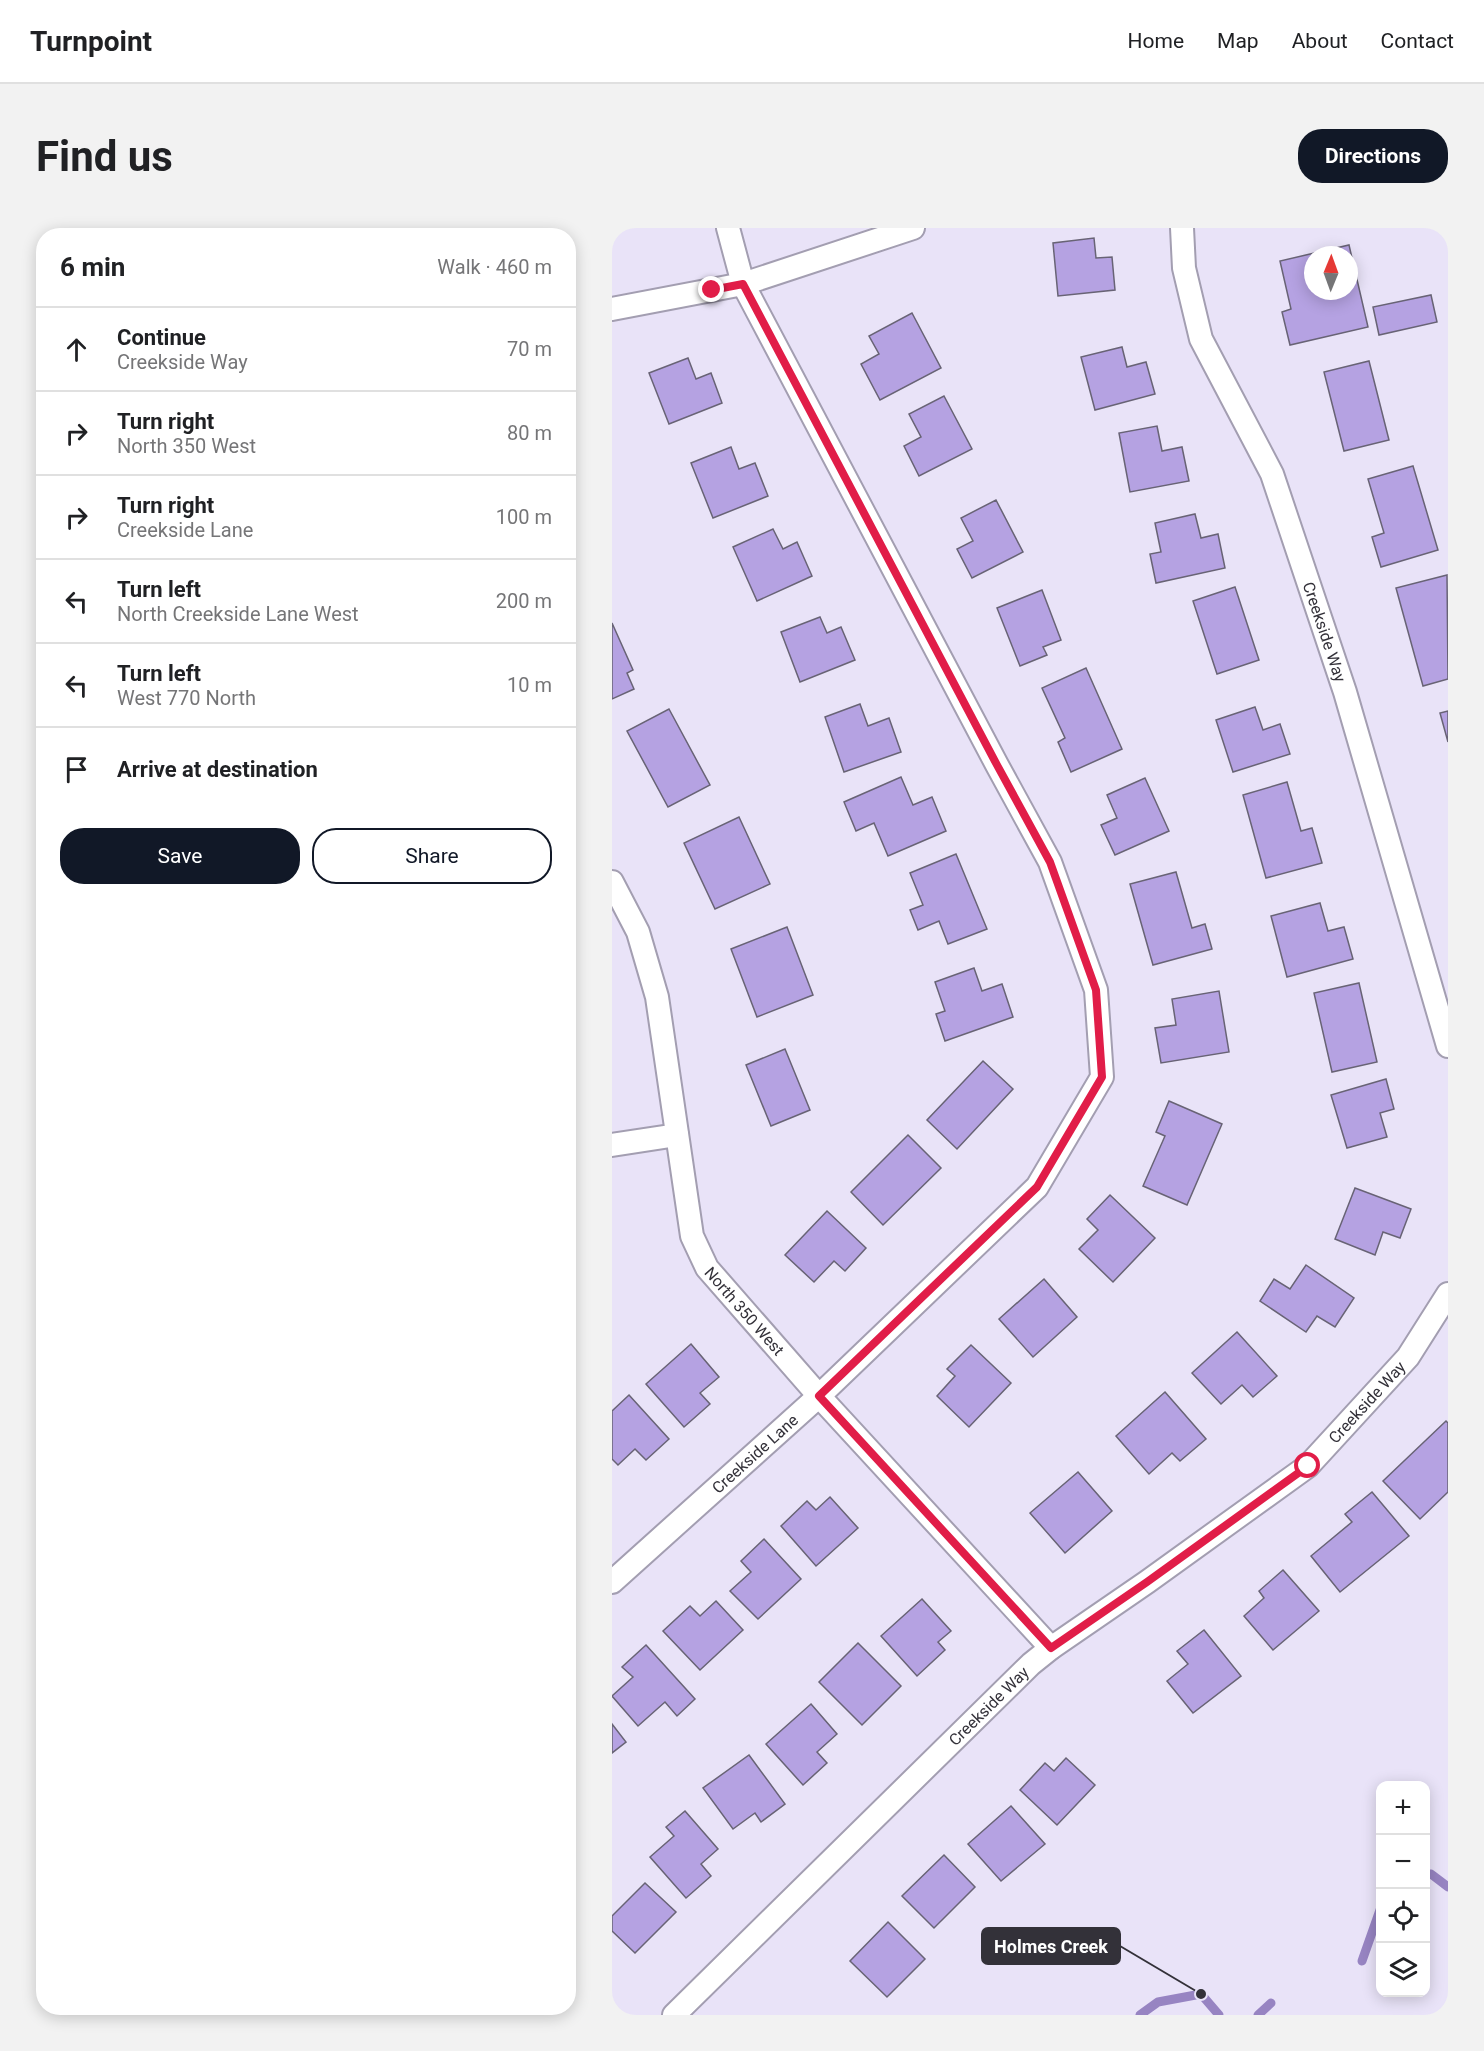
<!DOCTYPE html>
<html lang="en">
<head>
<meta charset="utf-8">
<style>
	body { margin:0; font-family:Roboto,sans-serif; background:#f2f2f2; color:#202124 }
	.controls { position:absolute; right:18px; bottom:18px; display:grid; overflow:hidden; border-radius:12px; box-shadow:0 3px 15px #0003 }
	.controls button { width:54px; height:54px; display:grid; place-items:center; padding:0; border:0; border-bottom:2px solid #e0e0e0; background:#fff; color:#202124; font:30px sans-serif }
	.compass { position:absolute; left:692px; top:18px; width:54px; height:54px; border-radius:50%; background:#fff; box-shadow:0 3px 15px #0003; rotate:1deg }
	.stop { position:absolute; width:18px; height:18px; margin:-14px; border:4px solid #e11d48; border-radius:50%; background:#fff }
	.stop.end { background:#e11d48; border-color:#fff; box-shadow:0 2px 6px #0008 }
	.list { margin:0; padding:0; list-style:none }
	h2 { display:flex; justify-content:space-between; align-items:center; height:78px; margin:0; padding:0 24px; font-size:26px }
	h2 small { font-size:20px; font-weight:400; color:#757577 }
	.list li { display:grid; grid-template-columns:39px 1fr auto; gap:18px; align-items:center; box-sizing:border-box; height:84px; padding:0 24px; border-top:2px solid #e0e0e0 }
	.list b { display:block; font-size:22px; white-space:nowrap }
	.list p { margin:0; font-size:20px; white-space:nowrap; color:#757577 }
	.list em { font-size:20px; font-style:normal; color:#757577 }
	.actions { display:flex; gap:12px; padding:18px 24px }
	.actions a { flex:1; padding:14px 0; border:2px solid #111827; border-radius:24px; text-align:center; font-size:21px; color:#111827 }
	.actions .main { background:#111827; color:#fff }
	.icon { flex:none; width:33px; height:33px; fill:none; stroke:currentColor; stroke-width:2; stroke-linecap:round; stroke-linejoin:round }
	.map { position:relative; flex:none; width:836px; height:1787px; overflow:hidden; border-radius:24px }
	header { display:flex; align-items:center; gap:36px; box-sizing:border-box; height:84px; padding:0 30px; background:#fff; border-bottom:2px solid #e0e0e0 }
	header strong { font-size:28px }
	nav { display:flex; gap:33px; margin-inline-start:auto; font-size:21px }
	.intro { display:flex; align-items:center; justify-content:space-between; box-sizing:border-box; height:144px; padding:0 36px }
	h1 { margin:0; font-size:42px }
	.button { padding:15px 27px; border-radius:24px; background:#111827; color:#fff; font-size:21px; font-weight:700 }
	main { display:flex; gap:36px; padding:0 36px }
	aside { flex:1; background:#fff; border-radius:24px; box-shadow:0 3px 15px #0003 }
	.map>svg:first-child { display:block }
</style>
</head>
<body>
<header>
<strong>Turnpoint</strong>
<nav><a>Home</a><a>Map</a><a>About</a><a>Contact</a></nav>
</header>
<div class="intro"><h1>Find us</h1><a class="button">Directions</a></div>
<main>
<aside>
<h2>6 min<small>Walk · 460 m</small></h2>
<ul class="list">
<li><svg class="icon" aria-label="ahead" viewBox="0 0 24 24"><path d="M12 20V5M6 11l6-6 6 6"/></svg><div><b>Continue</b><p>Creekside Way</p></div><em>70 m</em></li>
<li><svg class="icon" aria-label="right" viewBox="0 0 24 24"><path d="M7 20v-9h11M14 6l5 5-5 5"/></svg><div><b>Turn right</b><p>North 350 West</p></div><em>80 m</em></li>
<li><svg class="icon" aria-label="right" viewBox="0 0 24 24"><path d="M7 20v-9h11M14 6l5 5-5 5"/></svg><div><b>Turn right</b><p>Creekside Lane</p></div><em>100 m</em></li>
<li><svg class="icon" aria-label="left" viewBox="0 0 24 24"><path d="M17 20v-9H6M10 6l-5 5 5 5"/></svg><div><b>Turn left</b><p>North Creekside Lane West</p></div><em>200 m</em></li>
<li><svg class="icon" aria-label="left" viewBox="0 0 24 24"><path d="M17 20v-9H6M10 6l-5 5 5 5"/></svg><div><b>Turn left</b><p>West 770 North</p></div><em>10 m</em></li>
<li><svg class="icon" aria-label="arrive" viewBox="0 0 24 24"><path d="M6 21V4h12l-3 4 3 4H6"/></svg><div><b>Arrive at destination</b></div></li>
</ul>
<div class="actions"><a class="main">Save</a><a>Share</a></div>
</aside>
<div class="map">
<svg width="836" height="1787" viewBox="0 0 836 1787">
	<rect width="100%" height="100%" fill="#e9e3f8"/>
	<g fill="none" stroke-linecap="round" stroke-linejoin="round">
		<!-- stream -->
		<g stroke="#9784c2" stroke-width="9">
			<path d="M814 1647 819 1646 836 1659"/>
			<path d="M750 1733 768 1682"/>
			<path d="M528 1787 546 1774 589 1766 607 1787"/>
			<path d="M646 1787 659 1775"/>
		</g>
	</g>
	<!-- building -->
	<g fill="#b5a2e2" stroke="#686375" stroke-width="1.5" fill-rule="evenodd">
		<path d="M482 10 484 30 500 29 503 62 446 68 441 15Z"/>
		<path d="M737 17 756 99 678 117 670 84 679 81 668 33ZM701 27H737V63H701Z"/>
		<path d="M819 67 825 94 767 107 761 79Z"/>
		<path d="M300 85 329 140 268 172 249 136 267 126 257 108Z"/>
		<path d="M510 119 515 139 534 134 543 166 483 182 469 129Z"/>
		<path d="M76 130 84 151 99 145 110 175 57 196 37 145Z"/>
		<path d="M757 133 777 212 732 223 712 144Z"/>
		<path d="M332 168 360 221 307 248 292 218 309 209 297 186Z"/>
		<path d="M545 198 550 223 570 219 577 253 518 264 507 205Z"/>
		<path d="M119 219 127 241 143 235 156 268 101 290 79 235Z"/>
		<path d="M801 238 826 322 769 339 760 309 772 305 756 251Z"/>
		<path d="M384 272 411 324 360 350 345 321 361 313 349 290Z"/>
		<path d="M583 286 589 310 606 306 613 340 544 355 538 326 549 324 543 295Z"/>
		<path d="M161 301 171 321 185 314 200 348 145 373 121 319Z"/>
		<path d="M835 347 836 451 811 458 784 360Z"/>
		<path d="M623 359 647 432 605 446 581 373Z"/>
		<path d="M430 362 449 412 431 419 435 427 408 438 385 380Z"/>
		<path d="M208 389 215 405 229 399 243 432 188 454 169 404Z"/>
		<path d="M0 395 21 442 15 445 22 461 0 471Z"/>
		<path d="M474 440 510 521 459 544 446 514 453 510 430 460Z"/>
		<path d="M248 476 256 498 277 490 289 524 232 544 213 489Z"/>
		<path d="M643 479 651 502 668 496 678 526 621 544 604 492Z"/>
		<path d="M57 481 98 557 56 579 15 503Z"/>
		<path d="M836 483V514L828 485Z"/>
		<path d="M289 549 301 577 320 569 334 603 276 628 262 595 244 603 232 574Z"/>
		<path d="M533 550 557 603 503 627 489 597 505 590 495 567Z"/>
		<path d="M675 554 689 603 700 600 710 635 654 650 631 567Z"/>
		<path d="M127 589 158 656 103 681 72 615Z"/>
		<path d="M344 626 375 701 336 716 327 693 306 702 298 682 311 677 298 645Z"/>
		<path d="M564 644 580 700 593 696 600 721 541 737 518 656Z"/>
		<path d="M708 675 716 703 732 699 741 731 675 749 659 688Z"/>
		<path d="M175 699 201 767 145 789 119 721Z"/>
		<path d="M362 740 370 763 390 756 401 789 333 813 324 786 333 783 323 754Z"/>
		<path d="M747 755 765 834 720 844 702 765Z"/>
		<path d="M607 763 617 824 549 835 543 800 564 797 560 771Z"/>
		<path d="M173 821 198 882 159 898 134 837Z"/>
		<path d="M371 833 401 861 345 921 315 892Z"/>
		<path d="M774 851 782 881 768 885 775 909 735 920 719 867Z"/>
		<path d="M557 873 610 896 575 977 531 958 553 908 544 904Z"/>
		<path d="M296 907 329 940 271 997 239 964Z"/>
		<path d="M743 960 799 981 788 1010 771 1004 763 1027 723 1011Z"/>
		<path d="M498 967 543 1010 501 1054 467 1021 486 1002 475 991Z"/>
		<path d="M215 983 254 1020 233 1043 222 1033 202 1054 173 1027Z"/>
		<path d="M694 1037 742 1070 723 1099 705 1088 694 1104 648 1073 662 1051 678 1061Z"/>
		<path d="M432 1051 465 1089 421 1129 387 1091Z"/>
		<path d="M625 1104 665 1148 641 1169 630 1157 609 1176 580 1145Z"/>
		<path d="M79 1116 107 1149 88 1165 98 1176 72 1199 34 1156Z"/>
		<path d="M359 1117 399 1155 357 1199 325 1168 343 1148 335 1141Z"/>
		<path d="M553 1164 594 1211 568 1233 560 1225 537 1246 504 1208Z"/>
		<path d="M17 1167 57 1211 34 1232 23 1221 6 1237 0 1231V1183Z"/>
		<path d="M834 1193 836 1195V1264L808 1291 771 1253Z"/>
		<path d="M466 1244 500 1283 453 1325 418 1285Z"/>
		<path d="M760 1264 797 1308 728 1364 699 1328 740 1294 733 1286Z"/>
		<path d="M218 1269 246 1300 204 1338 169 1298 195 1273 204 1282Z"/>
		<path d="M152 1311 189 1351 146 1391 118 1363 139 1344 129 1333Z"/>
		<path d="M671 1342 707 1383 661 1422 632 1388 652 1370 647 1363Z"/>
		<path d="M310 1371 339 1403 326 1414 333 1422 305 1448 269 1408Z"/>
		<path d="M104 1373 131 1402 88 1442 51 1403 78 1378 88 1388Z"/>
		<path d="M592 1402 629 1448 581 1485 555 1453 576 1436 565 1423Z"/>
		<path d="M246 1415 289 1458 250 1497 207 1454Z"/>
		<path d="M34 1417 83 1471 65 1488 53 1474 26 1498 0 1468 21 1449 10 1439Z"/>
		<path d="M199 1476 225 1506 205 1524 215 1535 191 1557 154 1516Z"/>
		<path d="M0 1496 14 1514 0 1525Z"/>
		<path d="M137 1527 173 1576 149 1594 143 1585 121 1601 91 1560Z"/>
		<path d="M454 1530 483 1557 445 1597 408 1562 433 1535 442 1543Z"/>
		<path d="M399 1578 433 1616 389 1653 356 1616Z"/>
		<path d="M73 1583 106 1621 89 1636 99 1648 74 1670 38 1629 62 1608 54 1599Z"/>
		<path d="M332 1627 363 1659 322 1700 290 1668Z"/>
		<path d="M33 1655 64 1684 23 1725 0 1703V1688Z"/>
		<path d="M276 1694 313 1731 275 1769 238 1733Z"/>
	</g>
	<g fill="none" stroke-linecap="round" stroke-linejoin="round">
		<defs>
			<g id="street">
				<path id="s1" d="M570 0 572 40 589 111 660 246 733 464 836 818"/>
				<path d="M0 81 131 56 301 0"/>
				<path id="s2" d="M0 654 26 704 45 769 80 1008 95 1040 207 1168 439 1420"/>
				<path d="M0 917 65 907"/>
				<path id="s3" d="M0 1354 207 1168 425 959 490 849 484 762 438 634 385 537 131 56 116 0"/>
				<path id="s4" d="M62 1787 419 1436 439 1420 535 1354 696 1238 796 1129 836 1066"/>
			</g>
		</defs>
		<!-- street casing -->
		<use href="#street" stroke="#a39eb1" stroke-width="26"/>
		<!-- street -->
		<use href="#street" stroke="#fff" stroke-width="22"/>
	</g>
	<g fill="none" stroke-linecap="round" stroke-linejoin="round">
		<!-- route -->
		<path stroke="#e11d48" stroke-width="8" d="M100 62 131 56 385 537 438 634 484 762 490 849 425 959 207 1168 439 1420 535 1354 696 1238"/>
	</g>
	<g text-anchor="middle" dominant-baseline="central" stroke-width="5" stroke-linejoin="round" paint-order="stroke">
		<!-- street labels -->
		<g font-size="16" fill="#333139" stroke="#e9e3f8">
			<text stroke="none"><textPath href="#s1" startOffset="432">Creekside Way</textPath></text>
			<text stroke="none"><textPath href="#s2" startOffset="458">North 350 West</textPath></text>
			<text stroke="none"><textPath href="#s4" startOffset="928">Creekside Way</textPath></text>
			<text stroke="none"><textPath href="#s3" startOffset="192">Creekside Lane</textPath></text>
			<text stroke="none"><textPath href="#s4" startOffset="441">Creekside Way</textPath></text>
		</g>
	</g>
	<!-- callouts -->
	<path fill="none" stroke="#333139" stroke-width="2" d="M589 1766L508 1718"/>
	<circle fill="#333139" stroke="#e9e3f8" stroke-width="2" cx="589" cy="1766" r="6"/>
	<rect fill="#333139" stroke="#333139" stroke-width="2" x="370" y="1700" width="138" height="36" rx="6"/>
	<g font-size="18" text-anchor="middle" font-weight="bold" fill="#fff">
		<text x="439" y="1725">Holmes Creek</text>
	</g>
</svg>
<div class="controls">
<button>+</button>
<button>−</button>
<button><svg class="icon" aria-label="locate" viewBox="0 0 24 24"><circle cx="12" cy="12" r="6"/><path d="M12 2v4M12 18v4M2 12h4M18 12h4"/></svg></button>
<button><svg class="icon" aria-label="layers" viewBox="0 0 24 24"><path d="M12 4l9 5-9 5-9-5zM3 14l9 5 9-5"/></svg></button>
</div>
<svg class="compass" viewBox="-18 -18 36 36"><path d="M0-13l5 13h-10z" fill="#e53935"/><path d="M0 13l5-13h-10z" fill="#757577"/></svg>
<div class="stop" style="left:696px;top:1238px"></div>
<div class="stop end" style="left:100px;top:62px"></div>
</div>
</main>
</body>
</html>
